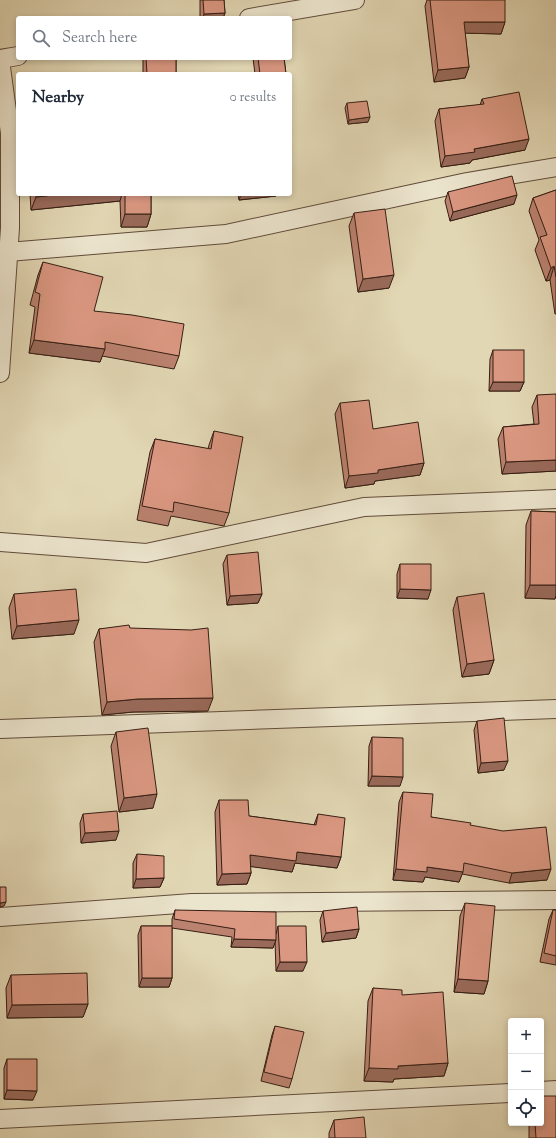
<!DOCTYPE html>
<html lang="en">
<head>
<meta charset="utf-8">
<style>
	body { margin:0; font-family:"Sorts Mill Goudy",serif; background:#f2f2f3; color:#1f2937 }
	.controls { position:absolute; right:12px; bottom:12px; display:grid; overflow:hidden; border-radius:4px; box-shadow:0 2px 6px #0003 }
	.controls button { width:36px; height:36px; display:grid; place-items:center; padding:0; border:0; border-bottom:1px solid #e0e1e3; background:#fff; color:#1f2937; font:20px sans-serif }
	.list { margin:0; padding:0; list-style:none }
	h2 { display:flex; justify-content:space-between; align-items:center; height:52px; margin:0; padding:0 16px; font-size:17px }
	h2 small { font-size:13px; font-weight:400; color:#747a83 }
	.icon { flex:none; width:22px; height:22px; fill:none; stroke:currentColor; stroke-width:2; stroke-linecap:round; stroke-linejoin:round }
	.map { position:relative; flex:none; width:556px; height:1138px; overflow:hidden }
	.search { position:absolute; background:#fff; box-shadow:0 2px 6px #0003; left:16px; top:16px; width:276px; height:44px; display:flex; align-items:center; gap:10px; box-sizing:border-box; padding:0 14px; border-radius:4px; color:#747a83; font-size:15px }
	.panel { position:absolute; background:#fff; box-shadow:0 2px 6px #0003; left:16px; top:72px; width:276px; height:124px; border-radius:4px }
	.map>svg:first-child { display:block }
</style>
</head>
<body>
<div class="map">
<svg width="556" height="1138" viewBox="0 0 556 1138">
	<rect width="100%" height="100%" fill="#e2d7b4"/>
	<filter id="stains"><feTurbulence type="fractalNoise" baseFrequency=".005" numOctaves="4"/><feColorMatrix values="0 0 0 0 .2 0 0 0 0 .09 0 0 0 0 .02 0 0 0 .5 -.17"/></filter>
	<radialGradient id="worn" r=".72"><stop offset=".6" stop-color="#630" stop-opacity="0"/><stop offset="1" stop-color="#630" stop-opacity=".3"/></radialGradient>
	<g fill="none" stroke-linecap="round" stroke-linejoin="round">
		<defs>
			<g id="minor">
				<path d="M249 18 355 0"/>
				<path d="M0 59 18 56"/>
				<path d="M0 60 10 133V228L0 373"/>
				<path d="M8 252 226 234 467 182 556 167"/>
				<path d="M0 542 146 553 364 507 556 499"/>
				<path d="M0 729 556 709"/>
				<path d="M0 917 192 903 556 900"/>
				<path d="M541 1091 556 1090"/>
				<path d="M0 1119 511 1093"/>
			</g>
		</defs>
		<!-- minor casing -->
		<use href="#minor" stroke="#614c3b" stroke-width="20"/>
		<!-- minor -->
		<use href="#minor" stroke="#ece5ce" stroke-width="18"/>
	</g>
	<!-- wall -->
	<g fill="#bb826f" stroke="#361e13">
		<path d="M200 0H224L225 13 223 18H200Z"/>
		<path d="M427 0H430L505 22 501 34 465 33 469 67 465 78 434 82 425 6Z"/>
		<rect x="143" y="58" width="33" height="16"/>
		<path d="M253 58H284L286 74H255Z"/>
		<path d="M482 99 525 150 472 160 470 163 441 167 435 121 439 109 480 105Z"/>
		<path d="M347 103 368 122 348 124 345 108Z"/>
		<path d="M556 190V314H555L550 280 546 281 535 250 539 240 529 211 533 198Z"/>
		<path d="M448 192 514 204 450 221 445 201Z"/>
		<path d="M30 194H151V214L147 227H121L120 201 31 210Z"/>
		<path d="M238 194H277L276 196 239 200Z"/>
		<path d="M354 213 389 288 358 292 349 226Z"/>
		<path d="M43 262 94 311 179 356 174 369 102 356 100 362 29 353 35 307 30 305 38 275Z"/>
		<path d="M493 350 524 382 520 391H489L490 359Z"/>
		<path d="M537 395 556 471 502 474 498 439 503 427 534 424 532 407Z"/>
		<path d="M340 403 373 429 424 463 420 475 375 481 374 484 345 488 335 414Z"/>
		<path d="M214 431 229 513 224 526 171 516 168 526 137 520 150 452 155 439 208 449 209 445Z"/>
		<path d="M531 511 556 512V595L555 599 525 598 526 525Z"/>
		<path d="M227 555 262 594 258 603 227 605 223 564Z"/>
		<path d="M400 564 428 599 397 598V574Z"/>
		<path d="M14 594 74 634 12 639 9 608Z"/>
		<path d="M457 597 494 660 489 674 462 677 453 610Z"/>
		<path d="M130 628 208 711 133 712 102 715 94 642 99 629Z"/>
		<path d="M477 721 504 770 478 773 474 730Z"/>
		<path d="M116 732 153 808 119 812 111 746Z"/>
		<path d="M372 737 400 786H368L369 746Z"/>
		<path d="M403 792 431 817 470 825 547 880 509 883 462 874 459 882 425 877 423 882 393 880 399 802Z"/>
		<path d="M219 800 249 816 314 825 318 814 341 857 337 868 295 863 292 872 250 866 251 873 247 884 217 885 215 812Z"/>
		<path d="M83 814 116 840 81 843 80 823Z"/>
		<path d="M137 854 164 878 160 887 133 888V863Z"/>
		<path d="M465 903 488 981 484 994 454 992 460 916Z"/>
		<path d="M175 910 276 934 278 926 303 971H276L275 941 273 948 231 947 232 937 172 928V978L169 987H139L138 935 141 926H172V919Z"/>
		<path d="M553 910H556V965L540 962 549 919Z"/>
		<path d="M323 911 359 929 356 938 322 942 320 920Z"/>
		<path d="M11 975 88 1004 83 1017 7 1018 6 988Z"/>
		<path d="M373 988 402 995 448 1063 444 1076 394 1079 393 1082 364 1081 368 1001Z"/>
		<path d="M275 1026 292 1079 289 1088 261 1081 272 1035Z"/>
		<path d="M7 1059 33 1100 4 1099V1068Z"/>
		<path d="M334 1120 366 1138H329V1133Z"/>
		<path d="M529 1123H541L556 1138H529Z"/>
	</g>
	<!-- shaded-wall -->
	<g fill="#996a5a" stroke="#361e13">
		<path d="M225 13 223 18H203L204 14Z"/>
		<path d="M464 22H505L501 34 460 33Z"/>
		<path d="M469 67 465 78 434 82 438 70Z"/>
		<path d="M370 117 368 122 348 124 349 120Z"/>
		<path d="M529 139 525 150 472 160 470 163 441 167 445 156 474 149Z"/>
		<path d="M61 194H122L120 201 31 210 36 197Z"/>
		<path d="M241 194H277L276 196 239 200Z"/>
		<path d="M517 195 514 204 450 221 453 212Z"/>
		<path d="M125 214H151L147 227H121Z"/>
		<path d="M554 266 550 280 546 281 551 268Z"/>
		<path d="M394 275 389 288 358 292 363 279Z"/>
		<path d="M34 340 105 349 100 362 29 353Z"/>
		<path d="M493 382H524L520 391H489Z"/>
		<path d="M556 460V471L502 474 506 462Z"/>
		<path d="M424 463 420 475 375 481 374 484 345 488 349 476 378 470Z"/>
		<path d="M530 585H556V595L555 599 525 598Z"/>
		<path d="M400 589 431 590 428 599 397 598Z"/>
		<path d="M262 594 258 603 227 605 230 596Z"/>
		<path d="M79 620 74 634 12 639 17 626Z"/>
		<path d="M494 660 489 674 462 677 467 664Z"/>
		<path d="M213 698 208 711 133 712 102 715 107 702 138 699Z"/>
		<path d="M508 761 504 770 478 773 481 763Z"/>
		<path d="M372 776 403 777 400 786H368Z"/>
		<path d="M157 794 153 808 119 812 124 798Z"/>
		<path d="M119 831 116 840 81 843 85 833Z"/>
		<path d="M297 852 341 857 337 868 295 863 292 872 246 866 250 855Z"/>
		<path d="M427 867 463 872 459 882 425 877 423 882 393 880 396 869Z"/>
		<path d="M551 869 547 880 509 883 512 873Z"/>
		<path d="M251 873 247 884 217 885 222 874Z"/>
		<path d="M164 878 160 887 133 888 136 879Z"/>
		<path d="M6 902 4 906 0 907V903Z"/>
		<path d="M359 929 356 938 322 942 326 933Z"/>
		<path d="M234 939 276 940 273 948 231 947Z"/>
		<path d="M280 962H307L303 971H276Z"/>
		<path d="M142 978H172L169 987H139Z"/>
		<path d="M458 979 488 981 484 994 454 992Z"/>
		<path d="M88 1004 83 1017 7 1018 12 1005Z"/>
		<path d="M448 1063 444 1076 394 1079 393 1082 364 1081 369 1068 398 1066Z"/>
		<path d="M7 1090 37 1091 33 1100 4 1099Z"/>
	</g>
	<!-- building -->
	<g fill="#da9781" stroke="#361e13">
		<path d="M203 0H224L225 13 204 14Z"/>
		<path d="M430 0H505V22H464L469 67 438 70Z"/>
		<path d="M146 58H176V74H147Z"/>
		<path d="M258 58H284L286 74H260Z"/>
		<path d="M519 92 529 139 474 149 475 152 445 156 439 109 484 104 482 99Z"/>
		<path d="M367 101 370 117 349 120 347 103Z"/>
		<path d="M512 176 517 195 453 212 448 192Z"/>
		<path d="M556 190V277L554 266 551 268 540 237 547 235 533 198Z"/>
		<path d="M36 194H61L36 197Z"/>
		<rect x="125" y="194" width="26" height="20"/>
		<path d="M385 209 394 275 363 279 354 213Z"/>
		<path d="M43 262 103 277 94 311 132 315 184 324 179 356 105 342V349L34 340 40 294 35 292Z"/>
		<rect x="493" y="350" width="31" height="32"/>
		<path d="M556 394V460L506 462 503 427 539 424 537 395Z"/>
		<path d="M369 400 373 429 418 422 424 463 378 470V473L349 476 340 403Z"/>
		<path d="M214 431 243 437 229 513 174 502 173 512 142 506 155 439 211 449Z"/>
		<path d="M531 511 556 512V585H530Z"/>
		<path d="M258 552 262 594 230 596 227 555Z"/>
		<path d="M400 564H431V590L400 589Z"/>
		<path d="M76 589 79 620 17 626 14 594Z"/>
		<path d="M484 593 494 660 467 664 457 597Z"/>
		<path d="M129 625 130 628 191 630 208 628 213 698 138 699 107 702 99 629Z"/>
		<path d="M504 718 508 761 481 763 477 721Z"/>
		<path d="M148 728 157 794 124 798 116 732Z"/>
		<path d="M372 737 403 738V777L372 776Z"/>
		<path d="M403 792 433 794 431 817 471 823 470 825 503 831 546 827 551 869 512 873 464 863 463 872 427 867V872L396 869Z"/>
		<path d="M219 800H248L249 816 316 825 318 814 345 818 341 857 297 852 296 861 250 855 251 873 222 874Z"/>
		<path d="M117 811 119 831 85 833 83 814Z"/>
		<path d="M137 854 164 856V878L136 879Z"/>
		<path d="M0 887H6V902L0 903Z"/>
		<path d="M465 903 495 906 488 981 458 979Z"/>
		<path d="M357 907 359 929 326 933 323 911Z"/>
		<path d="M175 910 276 912V940L234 939 235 929 174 919Z"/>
		<path d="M553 910H556V956L544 953Z"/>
		<path d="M141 926H172V978H142Z"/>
		<path d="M278 926H306L307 962H280Z"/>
		<path d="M87 973 88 1004 12 1005 11 975Z"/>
		<path d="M373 988 402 990V995L443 992 448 1063 398 1066V1069L369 1068Z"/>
		<path d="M275 1026 304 1032 292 1079 264 1072Z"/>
		<path d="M7 1059H37V1091L7 1090Z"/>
		<path d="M541 1096H556V1138H536L535 1123H541Z"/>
		<path d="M364 1117 366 1138H335L334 1120Z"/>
	</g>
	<rect width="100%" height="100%" filter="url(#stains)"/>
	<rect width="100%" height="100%" fill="url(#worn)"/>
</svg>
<div class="controls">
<button>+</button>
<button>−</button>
<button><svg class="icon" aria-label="locate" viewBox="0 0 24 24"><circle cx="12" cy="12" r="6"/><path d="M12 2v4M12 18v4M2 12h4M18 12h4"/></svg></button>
</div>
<div class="search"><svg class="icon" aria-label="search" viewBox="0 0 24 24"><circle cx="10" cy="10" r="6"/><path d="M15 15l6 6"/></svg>Search here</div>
<section class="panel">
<h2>Nearby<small>0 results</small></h2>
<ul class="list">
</ul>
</section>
</div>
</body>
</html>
